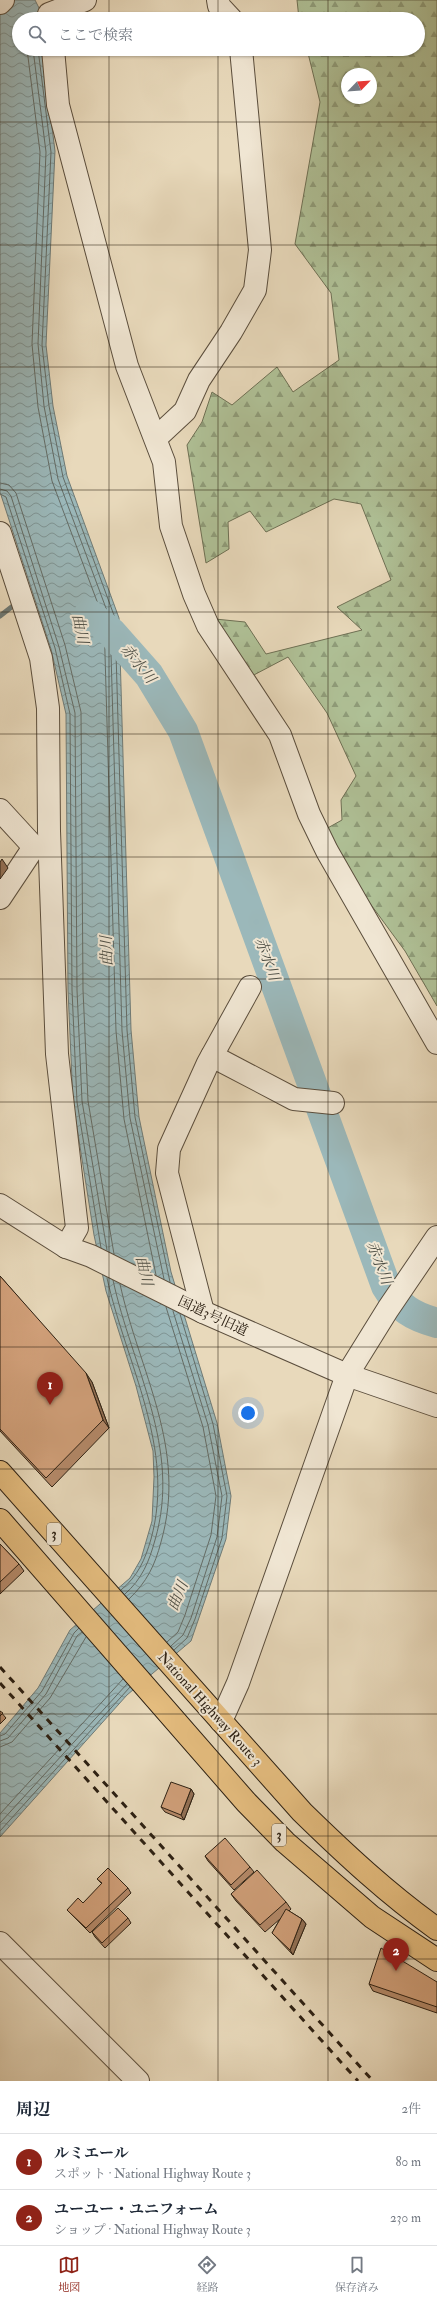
<!DOCTYPE html>
<html lang="ja">
<head>
<meta charset="utf-8">
<style>
	body { margin:0; font-family:"IM FELL Double Pica","Noto Serif JP",serif; background:#f2f2f3; color:#1f2937 }
	.compass { position:absolute; left:341px; top:68px; width:36px; height:36px; border-radius:50%; background:#fff; box-shadow:0 1px 3px #0004; rotate:65deg }
	.you { position:absolute; left:248px; top:1413px; width:14px; height:14px; margin:-10px; border:3px solid #fff; border-radius:50%; background:#1a73e8; box-shadow:0 0 0 6px #1a73e833 }
	.badge { display:grid; place-items:center; width:26px; height:26px; border-radius:50%; background:#8f2418; color:#fff; font-size:13px; font-weight:700 }
	.pin { position:absolute; translate:-50% -33px; filter:drop-shadow(0 1px 2px #0008) }
	.pin::after { content:''; position:absolute; top:21px; width:14px; height:12px; background:inherit; clip-path:polygon(0 0,100% 0,50% 100%) }
	.list { margin:0; padding:0; list-style:none }
	h2 { display:flex; justify-content:space-between; align-items:center; height:52px; margin:0; padding:0 16px; font-size:17px }
	h2 small { font-size:13px; font-weight:400; color:#747a83 }
	.list li { display:grid; grid-template-columns:26px 1fr auto; gap:12px; align-items:center; box-sizing:border-box; height:56px; padding:0 16px; border-top:1px solid #e0e1e3 }
	.list b { display:block; font-size:15px; white-space:nowrap }
	.list p { margin:0; font-size:13px; white-space:nowrap; color:#747a83 }
	.list em { font-size:13px; font-style:normal; color:#747a83 }
	.icon { flex:none; width:22px; height:22px; fill:none; stroke:currentColor; stroke-width:2; stroke-linecap:round; stroke-linejoin:round }
	.map { position:relative; flex:none; width:437px; height:2081px; overflow:hidden }
	.search { position:absolute; background:#fff; box-shadow:0 1px 3px #0004; left:12px; right:12px; top:12px; height:44px; display:flex; align-items:center; gap:10px; box-sizing:border-box; padding:0 14px; border-radius:22px; color:#747a83; font-size:15px }
	.sheet { height:164px; background:#fff }
	nav { display:flex; justify-content:space-around; align-items:center; box-sizing:border-box; height:56px; border-top:1px solid #e0e1e3; background:#fff; font-size:11px; color:#747a83 }
	nav a { display:grid; justify-items:center; gap:2px }
	nav .on { color:#8f2418 }
	.map>svg:first-child { display:block }
</style>
</head>
<body>
<div class="map">
<svg width="437" height="2081" viewBox="0 0 437 2081">
	<defs>
		<pattern id="forest-firs" width="22" height="20" patternUnits="userSpaceOnUse"><rect width="22" height="20" fill="#afc096"/><path d="M5 1l3.5 6h-7zM16 11l3.5 6h-7z" fill="#8f9c79"/></pattern>
		<pattern id="water-waves" width="16" height="10" patternUnits="userSpaceOnUse"><rect width="16" height="10" fill="#9bb8ba"/><path d="M0 5q4-4 8 0t8 0" fill="none" stroke="#7f9596"/></pattern>
	</defs>
	<rect width="100%" height="100%" fill="#e8d9bb"/>
	<filter id="stains"><feTurbulence type="fractalNoise" baseFrequency=".005" numOctaves="4"/><feColorMatrix values="0 0 0 0 .2 0 0 0 0 .09 0 0 0 0 .02 0 0 0 .5 -.17"/></filter>
	<radialGradient id="worn" r=".72"><stop offset=".6" stop-color="#630" stop-opacity="0"/><stop offset="1" stop-color="#630" stop-opacity=".3"/></radialGradient>
	<!-- forest -->
	<path fill="url(#forest-firs)" stroke="#6e7054" fill-rule="evenodd" d="M297 0H437V1006L405 951 355 883 324 830 342 820 341 800 356 776 327 713 288 657 250 677 215 619 245 622 266 654 362 630 337 607 391 580 361 504 334 499 266 532 250 511 228 522 229 549 206 563 187 445 202 422 212 392 232 405 277 367 293 392 339 360 331 293 295 244 320 102 307 49H418V19H299ZM347 74H371V98H347Z"/>
	<!-- water -->
	<path fill="url(#water-waves)" stroke="#6f7b77" d="M0 0H35L41 12V19H19V49H42L55 151 46 345 53 406 67 476 119 618 131 1030 139 1117 171 1272 217 1423 231 1496 226 1539 191 1641 127 1695 0 1837V1733L38 1688 70 1630 130 1578 141 1559 152 1521 154 1477 153 1451 136 1386 106 1291 94 1235 73 1102 68 990 66 714 51 649 0 492Z"/>
	<g fill="none" stroke-linecap="round" stroke-linejoin="round">
		<!-- shore -->
		<g stroke="#646c66" stroke-width="1">
			<path d="M27 49 40 152 32 344 38 407 52 481 104 620 116 1031 124 1119 156 1275"/>
			<path d="M33 49 46 152 38 344 44 406 58 479 110 619 122 1031 130 1118 164 1279"/>
			<path d="M38 49 51 152 42 345 49 406 63 477 115 618 127 1030 135 1117 170 1282"/>
			<path d="M0 483 9 485 16 493 65 645 81 712 83 990 88 1101 114 1254"/>
			<path d="M0 489 7 491 11 496 59 647 75 713 77 990 82 1101 107 1250"/>
			<path d="M0 494 6 497 55 648 70 714 72 990 77 1102 101 1248"/>
			<path d="M107 1278C126 1364 176 1448 151 1539 145 1560 138 1576 121 1590"/>
			<path d="M113 1280C132 1368 182 1448 155 1540 149 1562 142 1579 125 1594"/>
			<path d="M120 1284C139 1372 188 1448 161 1542 155 1565 147 1582 129 1599"/>
			<path d="M166 1307 203 1427 216 1496 211 1535 185 1615 178 1632 167 1642"/>
			<path d="M171 1646 183 1635 191 1618 217 1537 222 1496 208 1425 173 1311"/>
			<path d="M174 1650 187 1638 195 1619 222 1538 227 1496 213 1424 180 1314"/>
			<path d="M0 1736 5 1734 42 1691 74 1633 79 1628"/>
			<path d="M0 1741 8 1738 46 1694 77 1636 82 1632"/>
			<path d="M0 1747 12 1742 50 1698 86 1637"/>
			<path d="M0 1814 123 1679"/>
			<path d="M0 1823 127 1684"/>
			<path d="M0 1831 130 1687"/>
		</g>
		<!-- stream -->
		<path stroke="#6f7b77" stroke-width="5" d="M0 616 18 602"/>
		<!-- river -->
		<path stroke="#9bb8ba" stroke-width="30" d="M89 614 111 632 149 675 183 731 386 1286C399 1308 412 1316 437 1323"/>
		<defs>
			<g id="minor">
				<path d="M218 0 219 6 231 19"/>
				<path d="M0 3 3 0"/>
				<path d="M49 14 85 0"/>
				<path d="M53 49 58 105 127 366 164 462 171 526 194 594 208 626 280 735 309 814 327 851 437 1043"/>
				<path d="M156 438 185 411 199 380 231 332 255 290 260 250 241 49"/>
				<path d="M0 533 41 658 48 708 49 831 57 1054 77 1228 66 1247"/>
				<path d="M0 810 34 847 0 898"/>
				<path d="M212 1056 294 1099 333 1103"/>
				<path d="M0 1205 66 1247 91 1256 203 1312 347 1375 437 1406"/>
				<path d="M203 1312 167 1173 169 1149 208 1063 250 987"/>
				<path d="M221 1721 238 1683 347 1375 388 1309 437 1237"/>
				<path d="M0 1943 138 2081"/>
			</g>
			<g id="highway">
				<path d="M0 1472 302 1812C345 1854 388 1894 437 1929"/>
				<path d="M0 1520 246 1802 285 1842 372 1917 437 1960"/>
			</g>
		</defs>
		<!-- minor casing -->
		<use href="#minor" stroke="#5b4e3d" stroke-width="24"/>
		<!-- highway casing -->
		<use href="#highway" stroke="#2c2013" stroke-width="24"/>
		<!-- minor -->
		<use href="#minor" stroke="#f0e6d3" stroke-width="22"/>
		<!-- highway -->
		<use href="#highway" stroke="#e4bc7e" stroke-width="22"/>
		<!-- rail -->
		<g stroke="#2c2013" stroke-width="3" stroke-dasharray="7 7" stroke-linecap="butt">
			<path d="M0 1667 373 2081"/>
			<path d="M0 1683 358 2081"/>
		</g>
	</g>
	<!-- wall -->
	<g fill="#b58a6a" stroke="#2c2013">
		<path d="M0 1276 92 1382 109 1428 52 1487 0 1431Z"/>
		<path d="M0 1544 19 1564 24 1571 0 1594Z"/>
		<path d="M0 1711 6 1718 0 1724Z"/>
		<path d="M191 1789 194 1794 184 1820 165 1812 161 1807Z"/>
		<path d="M205 1856 250 1867 254 1872 234 1890 208 1861Z"/>
		<path d="M97 1879 128 1888 131 1893 90 1933 67 1910 83 1903 102 1884Z"/>
		<path d="M231 1894 286 1902 291 1909 289 1911 302 1919 306 1924 293 1955 276 1937 272 1933 280 1919 265 1932 236 1901Z"/>
		<path d="M128 1918 131 1923 105 1948 95 1937 92 1932Z"/>
		<path d="M437 1982V2013L373 1991 369 1984Z"/>
	</g>
	<!-- shaded-wall -->
	<g fill="#937156" stroke="#2c2013">
		<path d="M2 859 8 868 0 879V862Z"/>
		<path d="M86 1373 92 1382 109 1428 103 1420Z"/>
		<path d="M191 1789 194 1794 184 1820 181 1815Z"/>
		<path d="M302 1919 306 1924 293 1955 290 1950Z"/>
	</g>
	<!-- building -->
	<g fill="#d2a17b" stroke="#2c2013">
		<path d="M0 1276 86 1373 103 1420 46 1478 0 1429Z"/>
		<path d="M0 1544 19 1564 0 1582Z"/>
		<path d="M0 1711 3 1713 0 1716Z"/>
		<path d="M171 1782 191 1789 181 1815 161 1807Z"/>
		<path d="M225 1838 250 1867 231 1885 205 1856Z"/>
		<path d="M108 1868 128 1888 86 1928 67 1910 78 1898 83 1903 102 1883 97 1879Z"/>
		<path d="M257 1870 286 1902 260 1925 231 1894Z"/>
		<path d="M118 1908 128 1918 102 1943 92 1932Z"/>
		<path d="M286 1909 302 1919 290 1950 272 1933Z"/>
		<path d="M381 1948 437 1982V2007L369 1984Z"/>
	</g>
	<!-- grid -->
	<path fill="none" stroke="#2c2013" stroke-width="1" stroke-opacity="0.55" d="M109 0V19M218 0V19M328 0V19M109 49V2081M218 49V2081M328 49V2081M0 122H437M0 245H437M0 367H437M0 490H437M0 612H437M0 734H437M0 857H437M0 979H437M0 1102H437M0 1224H437M0 1347H437M0 1469H437M0 1591H437M0 1714H437M0 1836H437M0 1959H437"/>
	<g text-anchor="middle" dominant-baseline="central" stroke-width="4" stroke-linejoin="round" paint-order="stroke">
		<!-- shield labels -->
		<g fill="#f0e6d3" stroke="#675b4d" stroke-width="1">
			<rect x="47" y="1523" width="14" height="22" rx="3"/>
			<rect x="272" y="1824" width="14" height="22" rx="3"/>
		</g>
		<g font-size="13" font-weight="bold" fill="#2c2013">
			<text x="54" y="1534">3</text>
			<text x="279" y="1835">3</text>
		</g>
		<!-- street labels -->
		<g font-size="14" fill="#2c2013" stroke="#f0e6d3">
			<text transform="translate(213 1316) rotate(25)">国道3号旧道</text>
			<text transform="translate(210 1709) rotate(48)">National Highway Route 3</text>
		</g>
		<!-- water labels -->
		<g font-size="15" font-style="italic" fill="#4d4e45" stroke="#f0e6d3">
			<text transform="translate(80 629) rotate(78)">曲川</text>
			<text transform="translate(138 664) rotate(51)">赤水川</text>
			<text transform="translate(107 951) rotate(-92)">曲川</text>
			<text transform="translate(267 959) rotate(70)">赤水川</text>
			<text transform="translate(379 1263) rotate(69)">赤水川</text>
			<text transform="translate(144 1271) rotate(77)">曲川</text>
			<text transform="translate(178 1596) rotate(-68)">曲川</text>
		</g>
	</g>
	<rect width="100%" height="100%" filter="url(#stains)"/>
	<rect width="100%" height="100%" fill="url(#worn)"/>
</svg>
<svg class="compass" viewBox="-18 -18 36 36"><path d="M0-13l5 13h-10z" fill="#e53935"/><path d="M0 13l5-13h-10z" fill="#747a83"/></svg>
<div class="you"></div>
<div class="pin badge" style="left:50px;top:1405px">1</div>
<div class="pin badge" style="left:396px;top:1971px">2</div>
<div class="search"><svg class="icon" aria-label="search" viewBox="0 0 24 24"><circle cx="10" cy="10" r="6"/><path d="M15 15l6 6"/></svg>ここで検索</div>
</div>
<section class="sheet">
<h2>周辺<small>2件</small></h2>
<ul class="list">
<li><span class="badge">1</span><div><b>ルミエール</b><p>スポット · National Highway Route 3</p></div><em>80 m</em></li>
<li><span class="badge">2</span><div><b>ユーユー・ユニフォーム</b><p>ショップ · National Highway Route 3</p></div><em>230 m</em></li>
</ul>
</section>
<nav>
<a class="on"><svg class="icon" aria-label="map" viewBox="0 0 24 24"><path d="M3 6l6-2 6 2 6-2v14l-6 2-6-2-6 2zM9 4v14M15 6v14"/></svg>地図</a>
<a><svg class="icon" aria-label="directions" viewBox="0 0 24 24"><path d="M12 3l9 9-9 9-9-9zM9 14v-3h6M13 9l2 2-2 2"/></svg>経路</a>
<a><svg class="icon" aria-label="saved" viewBox="0 0 24 24"><path d="M7 4h10v16l-5-4-5 4z"/></svg>保存済み</a>
</nav>
</body>
</html>
